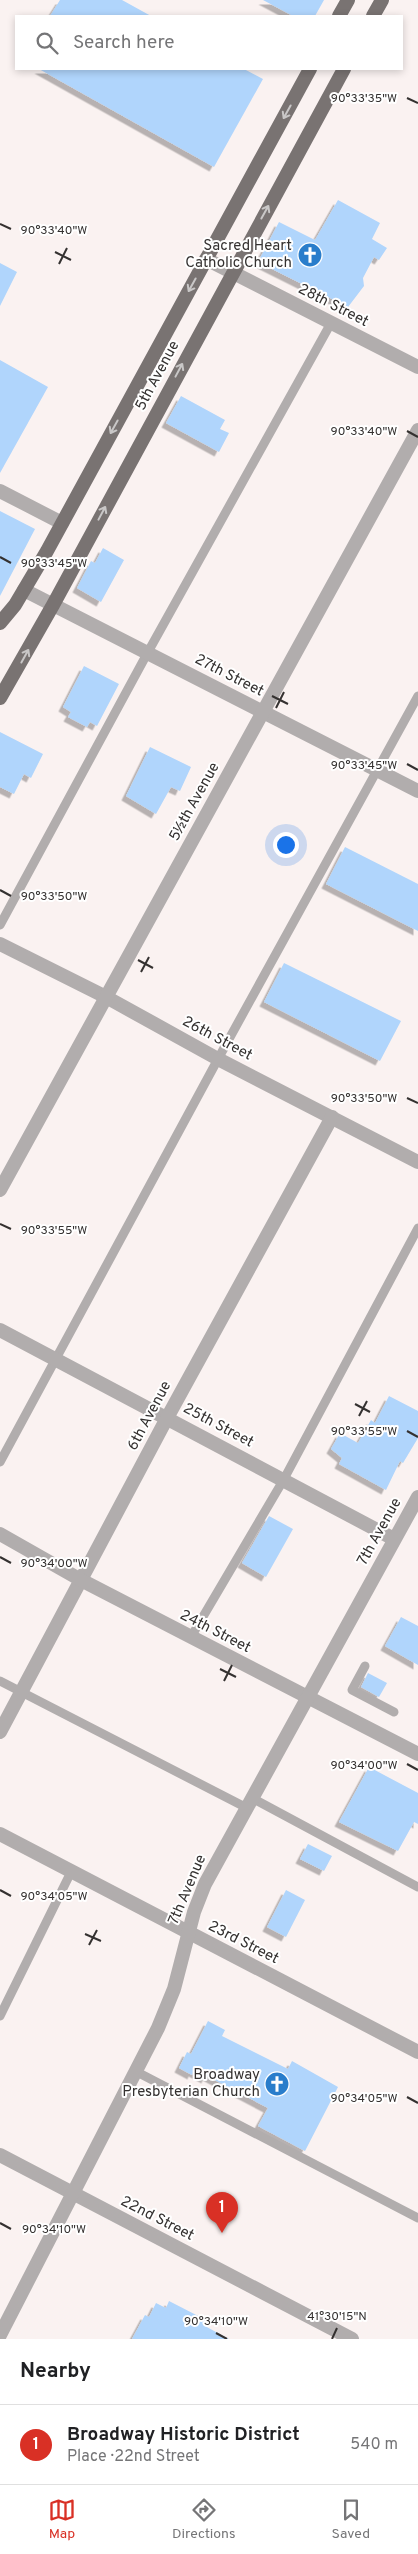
<!DOCTYPE html>
<html lang="en">
<head>
<meta charset="utf-8">
<style>
	body { margin:0; font-family:Overpass,sans-serif; background:#f2f2f2; color:#202124 }
	.you { position:absolute; left:285px; top:844px; width:18px; height:18px; margin:-12px; border:4px solid #fff; border-radius:50%; background:#1a73e8; box-shadow:0 0 0 8px #1a73e833 }
	.badge { display:grid; place-items:center; width:32px; height:32px; border-radius:50%; background:#d93025; color:#fff; font-size:16px; font-weight:700 }
	.pin { position:absolute; translate:-50% -41px; filter:drop-shadow(0 1px 2px #0008) }
	.pin::after { content:''; position:absolute; top:26px; width:18px; height:15px; background:inherit; clip-path:polygon(0 0,100% 0,50% 100%) }
	.list { margin:0; padding:0; list-style:none }
	h2 { display:flex; justify-content:space-between; align-items:center; height:65px; margin:0; padding:0 20px; font-size:21px }
	h2 small { font-size:16px; font-weight:400; color:#757577 }
	.list li { display:grid; grid-template-columns:32px 1fr auto; gap:15px; align-items:center; box-sizing:border-box; height:80px; padding:0 20px; border-top:1px solid #e0e0e0 }
	.list b { display:block; font-size:19px; white-space:nowrap }
	.list p { margin:0; font-size:16px; white-space:nowrap; color:#757577 }
	.list em { font-size:16px; font-style:normal; color:#757577 }
	.icon { flex:none; width:28px; height:28px; fill:none; stroke:currentColor; stroke-width:2; stroke-linecap:round; stroke-linejoin:round }
	.map { position:relative; flex:none; width:418px; height:2339px; overflow:hidden }
	.search { position:absolute; background:#fff; box-shadow:0 2px 8px #0003; left:15px; right:15px; top:15px; height:55px; display:flex; align-items:center; gap:12px; box-sizing:border-box; padding:0 18px; border-radius:0px; color:#757577; font-size:19px }
	.sheet { height:145px; background:#fff }
	nav { display:flex; justify-content:space-around; align-items:center; box-sizing:border-box; height:70px; border-top:1px solid #e0e0e0; background:#fff; font-size:14px; color:#757577 }
	nav a { display:grid; justify-items:center; gap:2px }
	nav .on { color:#d93025 }
	.map>svg:first-child { display:block }
</style>
</head>
<body>
<div class="map">
<svg width="418" height="2339" viewBox="0 0 418 2339">
	<defs>
		<filter id="shadow"><feDropShadow dx="-4.5" dy="4.5" stdDeviation="0" flood-color="#0004"/></filter>
	</defs>
	<rect width="100%" height="100%" fill="#faf2f1"/>
	<!-- building -->
	<g fill="#b0d5fc" filter="url(#shadow)">
		<path d="M60 0H122L151 16H50Z"/>
		<path d="M263 0H324L315 16H293Z"/>
		<path d="M39 69H244L263 79 214 167Z"/>
		<path d="M338 200 380 223 372 239 387 248 379 260 374 257 363 278 364 286 348 307 258 262 279 222 315 240Z"/>
		<path d="M0 263 17 272 0 306Z"/>
		<path d="M0 360 48 387 0 473Z"/>
		<path d="M181 396 225 420 220 429 229 433 219 452 166 423Z"/>
		<path d="M0 511 35 529 0 596Z"/>
		<path d="M103 548 124 560 101 602 77 588 91 561 95 563Z"/>
		<path d="M84 666 119 684 97 726 90 722 87 727 68 717 71 712 63 707Z"/>
		<path d="M0 732 43 754 31 778 24 774 14 794 0 787Z"/>
		<path d="M150 747 191 767 180 791 171 787 156 814 126 796Z"/>
		<path d="M345 847 418 884V931L326 884Z"/>
		<path d="M284 963 401 1021 380 1061 264 1002Z"/>
		<path d="M389 1396 418 1411V1438L403 1463 400 1461 386 1490 339 1464 342 1458 331 1449 340 1433 358 1443 371 1420 375 1423Z"/>
		<path d="M269 1516 293 1529 266 1577 242 1563Z"/>
		<path d="M401 1617 418 1626V1665L385 1646Z"/>
		<path d="M368 1673 387 1683 379 1697 361 1687Z"/>
		<path d="M369 1767 418 1793V1824L414 1822 398 1851 339 1822Z"/>
		<path d="M308 1844 332 1856 324 1871 300 1859Z"/>
		<path d="M286 1890 305 1900 286 1937 267 1927Z"/>
		<path d="M208 2021 225 2030 222 2036 288 2069 292 2061 338 2087 305 2151 258 2126 268 2108 207 2076 206 2079 193 2072 192 2075 179 2068 187 2052 191 2054Z"/>
		<path d="M169 2301 206 2320 203 2325 229 2339H132L145 2315 149 2317 156 2303 166 2308Z"/>
	</g>
	<g fill="none" stroke-linecap="round" stroke-linejoin="round">
		<!-- service -->
		<g stroke="#b1adad" stroke-width="9">
			<path d="M0 925 148 652 331 323"/>
			<path d="M0 1462 218 1059 418 696"/>
			<path d="M191 1637 284 1479 418 1228"/>
			<path d="M365 1666 352 1690 394 1712"/>
			<path d="M0 1681 247 1808"/>
			<path d="M252 1798 418 1887"/>
			<path d="M0 2016 72 1870"/>
			<path d="M137 2072 418 2218"/>
		</g>
		<!-- minor -->
		<g stroke="#b1adad" stroke-width="14">
			<path d="M206 259 418 367"/>
			<path d="M0 491 62 523"/>
			<path d="M24 590 418 791"/>
			<path d="M0 944 106 997 218 1059 418 1162"/>
			<path d="M0 1190 418 430"/>
			<path d="M0 1330 394 1539"/>
			<path d="M0 1732 167 1418 332 1117"/>
			<path d="M0 1834 418 2052"/>
			<path d="M0 2155 352 2339"/>
		</g>
		<!-- tertiary -->
		<g stroke="#b1adad" stroke-width="14">
			<path d="M0 1534 81 1580 418 1754"/>
			<path d="M0 2335 158 2028 174 1989 194 1912 205 1884 418 1497"/>
		</g>
		<!-- primary -->
		<g stroke="#797372" stroke-width="14">
			<path d="M339 16 348 0"/>
			<path d="M373 16 382 0"/>
			<path d="M0 623 15 605 47 551 310 69"/>
			<path d="M0 698 53 605 344 69"/>
		</g>
	</g>
	<!-- one-way arrows -->
	<defs><path id="oneway-shaft" d="M-6 0H5M1.5-3L5.5 0L1.5 3" fill="none" stroke-width="1.6" stroke-linecap="round" stroke-linejoin="round" transform="scale(1.25)"/></defs>
	<g stroke="#c9c7c7">
		<use href="#oneway-shaft" transform="translate(287 112) rotate(119)"/>
		<use href="#oneway-shaft" transform="translate(265 212) rotate(-61)"/>
		<use href="#oneway-shaft" transform="translate(192 285) rotate(119)"/>
		<use href="#oneway-shaft" transform="translate(179 370) rotate(-62)"/>
		<use href="#oneway-shaft" transform="translate(114 427) rotate(119)"/>
		<use href="#oneway-shaft" transform="translate(102 513) rotate(-62)"/>
		<use href="#oneway-shaft" transform="translate(25 656) rotate(-61)"/>
	</g>
	<!-- ticks -->
	<path fill="none" stroke="#343130" stroke-width="2" d="M407 98 418 103M0 224 11 229M55 252 71 260M59 264 67 248M407 431 418 437M0 557 11 563M272 696 288 704M276 708 284 692M407 764 418 770M0 890 11 896M138 960 153 968M141 972 149 957M407 1098 418 1103M0 1224 11 1229M355 1404 370 1412M359 1416 367 1401M407 1431 418 1437M0 1557 11 1563M220 1669 236 1677M224 1681 232 1665M407 1764 418 1770M0 1890 11 1896M85 1934 101 1941M89 1945 97 1930M407 2097 418 2103M0 2223 11 2229M216 2333 227 2339M332 2339 337 2328"/>
	<!-- icons -->
	<defs>
		<symbol id="church-disc" viewBox="-11 -11 22 22"><circle r="9.5" fill="#297dcb" stroke="#fff"/><path d="M-1.2-6h2.4v3.5h3.3v2.4h-3.3V6h-2.4V-.1h-3.3v-2.4h3.3Z" fill="#fff"/></symbol>
	</defs>
	<g fill-rule="evenodd">
		<use href="#church-disc" x="296" y="241" width="28" height="28"/>
		<use href="#church-disc" x="263" y="2070" width="28" height="28"/>
	</g>
	<g text-anchor="middle" dominant-baseline="central" stroke-width="4" stroke-linejoin="round" paint-order="stroke">
		<!-- poi labels -->
		<g font-size="15" fill="#343130" stroke="#fff" text-anchor="end">
			<text x="292" y="246">Sacred Heart<tspan x="292" dy="17">Catholic Church</tspan></text>
			<text x="260" y="2075">Broadway<tspan x="260" dy="17">Presbyterian Church</tspan></text>
		</g>
		<!-- street labels -->
		<g font-size="15" fill="#343130" stroke="#fff">
			<text transform="translate(333 306) rotate(27)">28th Street</text>
			<text transform="translate(158 376) rotate(-62)">5th Avenue</text>
			<text transform="translate(229 676) rotate(27)">27th Street</text>
			<text transform="translate(195 802) rotate(-61)">5½th Avenue</text>
			<text transform="translate(217 1039) rotate(28)">26th Street</text>
			<text transform="translate(150 1416) rotate(-62)">6th Avenue</text>
			<text transform="translate(218 1426) rotate(28)">25th Street</text>
			<text transform="translate(380 1532) rotate(-61)">7th Avenue</text>
			<text transform="translate(215 1632) rotate(27)">24th Street</text>
			<text transform="translate(188 1890) rotate(-67)">7th Avenue</text>
			<text transform="translate(243 1943) rotate(27)">23rd Street</text>
			<text transform="translate(157 2219) rotate(27)">22nd Street</text>
		</g>
	</g>
	<g font-size="12" text-anchor="middle" fill="#343130" stroke="#fff" stroke-width="4" stroke-linejoin="round" paint-order="stroke">
		<text x="364" y="102">90°33'35"W</text>
		<text x="54" y="234">90°33'40"W</text>
		<text x="364" y="435">90°33'40"W</text>
		<text x="54" y="567">90°33'45"W</text>
		<text x="364" y="769">90°33'45"W</text>
		<text x="54" y="900">90°33'50"W</text>
		<text x="364" y="1102">90°33'50"W</text>
		<text x="54" y="1234">90°33'55"W</text>
		<text x="364" y="1435">90°33'55"W</text>
		<text x="54" y="1567">90°34'00"W</text>
		<text x="364" y="1769">90°34'00"W</text>
		<text x="54" y="1900">90°34'05"W</text>
		<text x="364" y="2102">90°34'05"W</text>
		<text x="54" y="2233">90°34'10"W</text>
		<text x="337" y="2320">41°30'15"N</text>
		<text x="216" y="2325">90°34'10"W</text>
	</g>
</svg>
<div class="you"></div>
<div class="pin badge" style="left:222px;top:2233px">1</div>
<div class="search"><svg class="icon" aria-label="search" viewBox="0 0 24 24"><circle cx="10" cy="10" r="6"/><path d="M15 15l6 6"/></svg>Search here</div>
</div>
<section class="sheet">
<h2>Nearby<small></small></h2>
<ul class="list">
<li><span class="badge">1</span><div><b>Broadway Historic District</b><p>Place · 22nd Street</p></div><em>540 m</em></li>
</ul>
</section>
<nav>
<a class="on"><svg class="icon" aria-label="map" viewBox="0 0 24 24"><path d="M3 6l6-2 6 2 6-2v14l-6 2-6-2-6 2zM9 4v14M15 6v14"/></svg>Map</a>
<a><svg class="icon" aria-label="directions" viewBox="0 0 24 24"><path d="M12 3l9 9-9 9-9-9zM9 14v-3h6M13 9l2 2-2 2"/></svg>Directions</a>
<a><svg class="icon" aria-label="saved" viewBox="0 0 24 24"><path d="M7 4h10v16l-5-4-5 4z"/></svg>Saved</a>
</nav>
</body>
</html>
